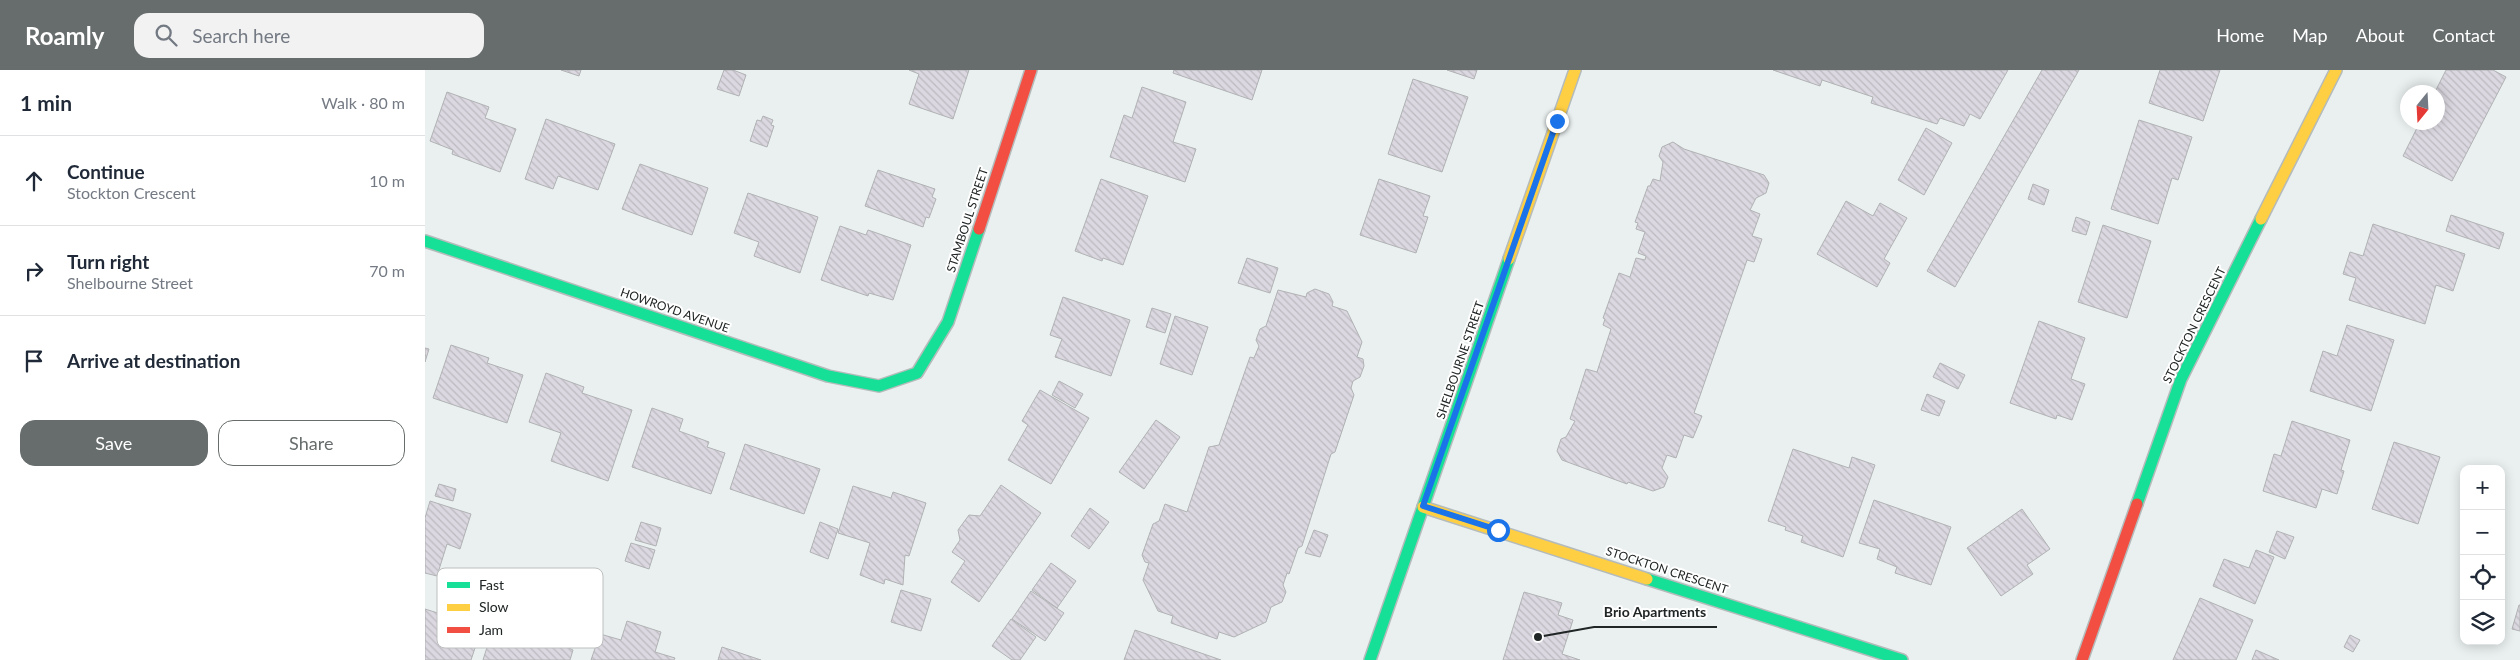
<!DOCTYPE html>
<html lang="en">
<head>
<meta charset="utf-8">
<style>
	body { margin:0; font-family:Lato,sans-serif; background:#f2f2f3; color:#1f2937 }
	.controls { position:absolute; right:15px; bottom:15px; display:grid; overflow:hidden; border-radius:10px; box-shadow:0 2px 12px #0003 }
	.controls button { width:45px; height:45px; display:grid; place-items:center; padding:0; border:0; border-bottom:1px solid #e0e1e3; background:#fff; color:#1f2937; font:25px sans-serif }
	.compass { position:absolute; left:1975px; top:15px; width:45px; height:45px; border-radius:50%; background:#fff; box-shadow:0 2px 12px #0003; rotate:198deg }
	.stop { position:absolute; width:15px; height:15px; margin:-11px; border:4px solid #1a73e8; border-radius:50%; background:#fff }
	.stop.end { background:#1a73e8; border-color:#fff; box-shadow:0 1px 5px #0008 }
	.list { margin:0; padding:0; list-style:none }
	h2 { display:flex; justify-content:space-between; align-items:center; height:65px; margin:0; padding:0 20px; font-size:21px }
	h2 small { font-size:16px; font-weight:400; color:#747a83 }
	.list li { display:grid; grid-template-columns:32px 1fr auto; gap:15px; align-items:center; box-sizing:border-box; height:90px; padding:0 20px; border-top:1px solid #e0e1e3 }
	.list b { display:block; font-size:19px; white-space:nowrap }
	.list p { margin:0; font-size:16px; white-space:nowrap; color:#747a83 }
	.list em { font-size:16px; font-style:normal; color:#747a83 }
	.actions { display:flex; gap:10px; padding:15px 20px }
	.actions a { flex:1; padding:11px 0; border:1px solid #676c6c; border-radius:15px; text-align:center; font-size:18px; color:#676c6c }
	.actions .main { background:#676c6c; color:#fff }
	.icon { flex:none; width:28px; height:28px; fill:none; stroke:currentColor; stroke-width:2; stroke-linecap:round; stroke-linejoin:round }
	.map { position:relative; flex:none; width:2095px; height:590px; overflow:hidden }
	header { display:flex; align-items:center; gap:30px; box-sizing:border-box; height:70px; padding:0 25px; background:#676c6c; color:#fff }
	header strong { font-size:24px }
	nav { display:flex; gap:28px; margin-inline-start:auto; font-size:18px }
	.search { width:350px; height:45px; background:#f2f2f3; display:flex; align-items:center; gap:12px; box-sizing:border-box; padding:0 18px; border-radius:15px; color:#747a83; font-size:19px }
	main { display:flex }
	aside { flex:1; background:#fff }
	.map>svg:first-child { display:block }
</style>
</head>
<body>
<header>
<strong>Roamly</strong>
<div class="search"><svg class="icon" aria-label="search" viewBox="0 0 24 24"><circle cx="10" cy="10" r="6"/><path d="M15 15l6 6"/></svg>Search here</div>
<nav><a>Home</a><a>Map</a><a>About</a><a>Contact</a></nav>
</header>
<main>
<aside>
<h2>1 min<small>Walk · 80 m</small></h2>
<ul class="list">
<li><svg class="icon" aria-label="ahead" viewBox="0 0 24 24"><path d="M12 20V5M6 11l6-6 6 6"/></svg><div><b>Continue</b><p>Stockton Crescent</p></div><em>10 m</em></li>
<li><svg class="icon" aria-label="right" viewBox="0 0 24 24"><path d="M7 20v-9h11M14 6l5 5-5 5"/></svg><div><b>Turn right</b><p>Shelbourne Street</p></div><em>70 m</em></li>
<li><svg class="icon" aria-label="arrive" viewBox="0 0 24 24"><path d="M6 21V4h12l-3 4 3 4H6"/></svg><div><b>Arrive at destination</b></div></li>
</ul>
<div class="actions"><a class="main">Save</a><a>Share</a></div>
</aside>
<div class="map">
<svg width="2095" height="590" viewBox="0 0 2095 590">
	<defs>
		<pattern id="building-back-hatch" width="6" height="6" patternUnits="userSpaceOnUse" patternTransform="scale(1.25)"><rect width="6" height="6" fill="#dcd8e1"/><path d="M-1 5l2 2M0 0l6 6M5-1l2 2" fill="none" stroke="#bcb9c1"/></pattern>
	</defs>
	<rect width="100%" height="100%" fill="#eaf0f0"/>
	<!-- building -->
	<g fill="url(#building-back-hatch)" stroke="#b0b2b3">
		<path d="M136 0H156L154 6Z"/>
		<path d="M299 0H308L321 5 314 26 292 19Z"/>
		<path d="M484 0H544L528 49 484 34 494 4Z"/>
		<path d="M749 0H837L827 30 748 3Z"/>
		<path d="M1022 0H1052L1049 9Z"/>
		<path d="M1348 0H1583L1555 49 1545 44 1539 56 1515 48 1512 54 1446 33 1448 27 1397 10 1395 16Z"/>
		<path d="M1617 0H1654L1530 217 1502 201Z"/>
		<path d="M1735 0H1795L1778 51 1724 33Z"/>
		<path d="M2021 0H2068L2081 7 2027 111 1978 86 1995 52H2012V22H2010Z"/>
		<path d="M988 9 1043 27 1017 102 963 84Z"/>
		<path d="M717 17 761 32 748 72 771 79 760 112 685 87 699 45 707 48Z"/>
		<path d="M22 22 64 37 60 48 91 59 75 102 27 84 28 80 5 71Z"/>
		<path d="M338 46 348 50 346 55 349 56 342 77 325 71 332 50 336 51Z"/>
		<path d="M121 49 190 74 173 120 133 106 128 119 100 109Z"/>
		<path d="M1714 50 1767 67 1753 110 1747 108 1733 154 1686 139Z"/>
		<path d="M1501 58 1527 73 1499 125 1473 110Z"/>
		<path d="M1248 72 1259 79 1339 105 1344 113 1341 123 1331 128 1325 140 1335 144 1327 166 1337 169 1329 192 1322 190 1269 343 1277 346 1268 368 1259 365 1251 388 1242 385 1237 398 1243 407 1239 417 1228 421 1203 412 1202 414 1137 390 1132 381 1136 369 1141 367 1150 351 1145 349 1161 299 1172 302 1186 259 1178 255 1180 249 1178 248 1194 203 1205 207 1211 188 1220 190 1221 186 1213 183 1220 162 1211 159 1213 153 1210 152 1223 116H1225L1228 109 1235 111 1238 92 1234 86 1237 77Z"/>
		<path d="M215 94 283 118 267 165 197 139Z"/>
		<path d="M453 100 510 119 507 127 511 129 504 148 501 147 498 157 440 136Z"/>
		<path d="M676 109 723 126 698 195 678 188 677 191 650 181Z"/>
		<path d="M954 109 1005 126 998 146 1003 147 991 183 935 165Z"/>
		<path d="M1608 114 1624 120 1619 135 1603 129Z"/>
		<path d="M323 123 393 147 375 203 329 186 334 172 309 163Z"/>
		<path d="M1421 131 1448 146 1455 133 1482 148 1459 189 1465 193 1452 217 1392 184Z"/>
		<path d="M2026 145 2079 163 2074 179 2021 161Z"/>
		<path d="M1651 147 1665 152 1661 165 1647 161Z"/>
		<path d="M1948 154 2040 184 2028 221 2011 215 2000 254 1924 230 1931 208 1918 204 1925 182 1938 186Z"/>
		<path d="M1678 155 1726 171 1702 248 1653 232Z"/>
		<path d="M415 156 441 165 443 160 486 175 468 230 444 223 443 226 396 210Z"/>
		<path d="M822 188 853 198 845 223 813 213Z"/>
		<path d="M890 219 904 224 908 232 907 236 922 241 937 272 932 287 938 289 939 296 935 307 928 311 926 318 929 325 910 382 906 384 877 476 873 478 864 504 862 503 858 515 861 522 857 532 846 537 841 552 809 567 794 562 792 569 746 553 748 546 733 541 718 510 724 493 720 492 717 485 728 454 734 451 740 434 762 442 784 377 794 375 825 287 829 288 834 276 831 270 835 259 841 256 853 220 881 227 882 223Z"/>
		<path d="M638 227 705 250 686 306 630 287 637 269 625 265Z"/>
		<path d="M727 238 746 244 740 263 721 257Z"/>
		<path d="M750 246 783 257 767 305 735 294Z"/>
		<path d="M1614 251 1660 268 1646 309 1660 314 1647 350 1632 345 1631 349 1585 333Z"/>
		<path d="M1922 255 1969 270 1946 341 1885 321 1898 281 1912 286Z"/>
		<path d="M26 275 64 288 62 293 98 305 82 353 8 328Z"/>
		<path d="M0 278 4 279 0 292Z"/>
		<path d="M1515 293 1540 305 1533 319 1508 307Z"/>
		<path d="M121 303 159 317 157 323 207 340 183 411 126 391 136 363 104 352Z"/>
		<path d="M634 311 658 324 650 338 627 325Z"/>
		<path d="M615 320 664 348 626 414 583 390 603 355 597 351Z"/>
		<path d="M1502 324 1520 331 1514 346 1496 340Z"/>
		<path d="M227 338 258 349 254 361 284 372 282 377 300 383 286 424 207 397Z"/>
		<path d="M731 350 755 367 719 419 694 402Z"/>
		<path d="M1867 351 1925 370 1916 400 1919 401 1912 424 1897 419 1891 438 1838 421 1849 384 1856 386Z"/>
		<path d="M1969 372 2015 387 1993 454 1947 439Z"/>
		<path d="M320 374 395 399 379 444 305 419Z"/>
		<path d="M1368 379 1424 398 1427 387 1450 395 1418 487 1376 472 1378 466 1360 460 1361 457 1343 451Z"/>
		<path d="M14 414 31 419 28 431 10 426Z"/>
		<path d="M576 415 616 443 554 532 526 512 540 491 527 482 535 470 533 460 544 445 555 446Z"/>
		<path d="M428 416 466 428 468 422 501 433 484 486 480 485 478 515 460 509 459 514 435 505 445 473 413 463Z"/>
		<path d="M1449 430 1526 457 1506 515 1470 503 1472 497 1452 489 1455 479 1434 473Z"/>
		<path d="M5 431 46 444 35 479 22 474 12 506 0 503V448Z"/>
		<path d="M665 438 684 452 664 479 646 466Z"/>
		<path d="M1597 439 1625 479 1602 495 1608 504 1576 526 1542 478Z"/>
		<path d="M216 452 236 458 231 476 210 470Z"/>
		<path d="M395 452 413 459 403 489 385 482Z"/>
		<path d="M889 460 903 465 895 487 880 483Z"/>
		<path d="M1852 461 1869 467 1860 489 1844 482Z"/>
		<path d="M206 473 230 480 224 499 200 491Z"/>
		<path d="M1831 480 1849 487 1830 534 1788 516 1799 489 1824 498Z"/>
		<path d="M626 493 651 511 632 538 607 520Z"/>
		<path d="M476 520 506 529 496 561 466 552Z"/>
		<path d="M606 521 639 543 620 571 587 549Z"/>
		<path d="M1099 522 1137 533 1133 545 1148 550 1137 584 1155 590H1078Z"/>
		<path d="M1775 528 1828 550 1811 590H1748Z"/>
		<path d="M2094 535H2095V561L2087 559Z"/>
		<path d="M0 539 57 557 46 590H0Z"/>
		<path d="M107 542 151 556 144 578 148 580 145 590H58L69 555 100 564Z"/>
		<path d="M586 549 611 567 595 590H587L567 576Z"/>
		<path d="M202 551 236 562 230 582 250 588 249 590H166L175 564 196 570Z"/>
		<path d="M710 560 796 590H699Z"/>
		<path d="M1925 565 1935 570 1928 582 1919 577Z"/>
		<path d="M297 577 336 590H293Z"/>
		<path d="M1831 580 1854 590H1827Z"/>
	</g>
	<g fill="none" stroke-linecap="round" stroke-linejoin="round">
		<defs>
			<g id="fast">
				<path d="M0 171 403 306 454 316 492 303 523 252 554 159"/>
				<path d="M1712 434 1756 309 1836 149"/>
				<path d="M1222 509 1477 590"/>
				<path d="M945 590 1084 189"/>
			</g>
			<g id="slow">
				<path d="M1836 149 1911 0"/>
				<path d="M1084 189 1150 0"/>
				<path d="M998 437 1222 509"/>
			</g>
			<g id="jam">
				<path d="M554 159 606 0"/>
				<path d="M1657 590 1712 434"/>
			</g>
		</defs>
		<!-- fast casing -->
		<use href="#fast" stroke="#b5bbbb" stroke-width="14"/>
		<!-- slow casing -->
		<use href="#slow" stroke="#b5bbbb" stroke-width="14"/>
		<!-- jam casing -->
		<use href="#jam" stroke="#b5bbbb" stroke-width="14"/>
		<!-- fast -->
		<use href="#fast" stroke="#16e098" stroke-width="11"/>
		<!-- slow -->
		<use href="#slow" stroke="#ffcf43" stroke-width="11"/>
		<!-- jam -->
		<use href="#jam" stroke="#f24e42" stroke-width="11"/>
	</g>
	<g fill="none" stroke-linecap="round" stroke-linejoin="round">
		<!-- route -->
		<path stroke="#1a73e8" stroke-width="6" d="M1073 460 998 436 1132 51"/>
	</g>
	<g text-anchor="middle" dominant-baseline="central" stroke-width="4" stroke-linejoin="round" paint-order="stroke">
		<!-- street labels -->
		<g font-size="12" fill="#202525" stroke="#fff">
			<text transform="translate(542 150) rotate(-72)">STAMBOUL STREET</text>
			<text transform="translate(250 240) rotate(19)">HOWROYD AVENUE</text>
			<text transform="translate(1769 255) rotate(-64)">STOCKTON CRESCENT</text>
			<text transform="translate(1035 290) rotate(-71)">SHELBOURNE STREET</text>
			<text transform="translate(1242 500) rotate(18)">STOCKTON CRESCENT</text>
		</g>
	</g>
	<!-- legend -->
	<rect x="12" y="498" width="166" height="80" rx="8" fill="#fff" stroke="#bcbebe" stroke-width="1"/>
	<rect x="22" y="512" width="23" height="6" fill="#16e098"/>
	<rect x="22" y="534" width="23" height="7" fill="#ffcf43"/>
	<rect x="22" y="557" width="23" height="6" fill="#f24e42"/>
	<g font-size="14" fill="#202525">
		<text x="54" y="520">Fast</text>
		<text x="54" y="542">Slow</text>
		<text x="54" y="565">Jam</text>
	</g>
	<!-- callouts -->
	<path fill="none" stroke="#202525" stroke-width="2" d="M1113 567L1169 557H1292"/>
	<circle fill="#202525" stroke="#fff" stroke-width="2" cx="1113" cy="567" r="5"/>
	<g font-size="14" text-anchor="middle" font-weight="bold" fill="#202525" stroke="#fff" stroke-width="4" stroke-linejoin="round" paint-order="stroke">
		<text x="1230" y="547">Brio Apartments</text>
	</g>
</svg>
<div class="controls">
<button>+</button>
<button>−</button>
<button><svg class="icon" aria-label="locate" viewBox="0 0 24 24"><circle cx="12" cy="12" r="6"/><path d="M12 2v4M12 18v4M2 12h4M18 12h4"/></svg></button>
<button><svg class="icon" aria-label="layers" viewBox="0 0 24 24"><path d="M12 4l9 5-9 5-9-5zM3 14l9 5 9-5"/></svg></button>
</div>
<svg class="compass" viewBox="-18 -18 36 36"><path d="M0-13l5 13h-10z" fill="#e53935"/><path d="M0 13l5-13h-10z" fill="#747a83"/></svg>
<div class="stop" style="left:1073px;top:460px"></div>
<div class="stop end" style="left:1132px;top:51px"></div>
</div>
</main>
</body>
</html>
